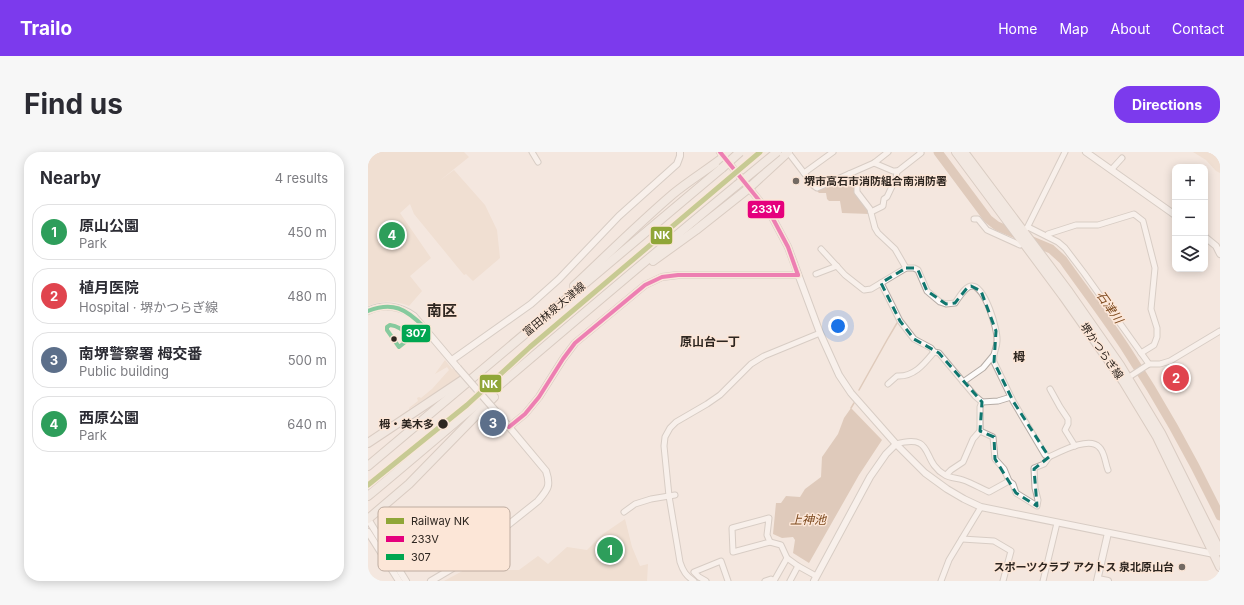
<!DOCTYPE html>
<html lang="en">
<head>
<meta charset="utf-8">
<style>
	body { margin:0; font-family:Inter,"Noto Sans JP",sans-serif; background:#f7f7f7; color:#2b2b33 }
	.controls { position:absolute; right:12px; top:12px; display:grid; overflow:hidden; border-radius:8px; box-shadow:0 2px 10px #0003 }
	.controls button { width:36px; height:36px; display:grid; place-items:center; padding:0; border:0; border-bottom:1px solid #e1e1e2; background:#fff; color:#2b2b33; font:20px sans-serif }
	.you { position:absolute; left:470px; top:174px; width:14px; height:14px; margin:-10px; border:3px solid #fff; border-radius:50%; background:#1a73e8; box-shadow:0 0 0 6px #1a73e833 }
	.badge { display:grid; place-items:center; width:26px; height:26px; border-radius:50%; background:#7c3aed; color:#fff; font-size:13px; font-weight:700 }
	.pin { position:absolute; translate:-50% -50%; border:2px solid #fff; box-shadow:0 1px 4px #0006 }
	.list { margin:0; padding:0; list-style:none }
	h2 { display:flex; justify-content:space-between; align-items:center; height:52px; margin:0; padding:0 16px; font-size:17px }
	h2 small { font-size:13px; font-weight:400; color:#7c7c81 }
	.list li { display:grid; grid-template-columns:26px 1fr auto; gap:12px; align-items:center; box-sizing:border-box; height:56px; margin:0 8px 8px; padding:0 8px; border:1px solid #e1e1e2; border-radius:16px }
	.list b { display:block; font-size:15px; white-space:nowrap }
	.list p { margin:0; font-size:13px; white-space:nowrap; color:#7c7c81 }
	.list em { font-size:13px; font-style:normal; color:#7c7c81 }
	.icon { flex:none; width:22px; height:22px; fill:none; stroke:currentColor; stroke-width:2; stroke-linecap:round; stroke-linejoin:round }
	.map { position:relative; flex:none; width:852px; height:429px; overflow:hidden; border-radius:16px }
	header { display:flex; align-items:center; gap:24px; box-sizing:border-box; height:56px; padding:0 20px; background:#7c3aed; color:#fff }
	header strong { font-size:19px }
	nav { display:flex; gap:22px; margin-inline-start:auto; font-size:14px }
	.intro { display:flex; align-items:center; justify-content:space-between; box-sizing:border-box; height:96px; padding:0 24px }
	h1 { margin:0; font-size:28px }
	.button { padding:10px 18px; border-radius:16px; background:#7c3aed; color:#fff; font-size:14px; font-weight:700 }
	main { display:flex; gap:24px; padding:0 24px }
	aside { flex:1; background:#fff; border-radius:16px; box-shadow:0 2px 10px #0003 }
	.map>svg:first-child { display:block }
</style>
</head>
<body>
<header>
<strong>Trailo</strong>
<nav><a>Home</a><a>Map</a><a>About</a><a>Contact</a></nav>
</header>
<div class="intro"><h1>Find us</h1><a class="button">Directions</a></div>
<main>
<aside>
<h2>Nearby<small>4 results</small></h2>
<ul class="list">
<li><span class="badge" style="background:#2e9e5b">1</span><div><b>原山公園</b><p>Park</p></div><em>450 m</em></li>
<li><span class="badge" style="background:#e0444e">2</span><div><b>植月医院</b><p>Hospital · 堺かつらぎ線</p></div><em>480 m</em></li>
<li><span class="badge" style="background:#5c6f8a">3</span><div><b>南堺警察署 栂交番</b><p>Public building</p></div><em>500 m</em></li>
<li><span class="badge" style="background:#2e9e5b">4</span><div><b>西原公園</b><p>Park</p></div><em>640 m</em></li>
</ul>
</aside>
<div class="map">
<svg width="852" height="429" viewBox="0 0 852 429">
	<rect width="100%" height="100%" fill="#f4e7df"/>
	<!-- green -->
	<g fill="#ebd4c3">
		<path d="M0 0H96L101 5 70 30 86 18 117 53 129 78 132 106 105 129 98 122 96 123 46 62 42 52 32 61 63 106 42 124 54 139 41 154C26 148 14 148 0 154Z"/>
		<path d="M825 0H852V21L848 19 838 8Z"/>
		<path d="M77 208 84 217 86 216 92 225 41 257V256L50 249 49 246 51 245 53 246 64 237 81 218 79 215 67 222Z"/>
		<path d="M257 367 264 395 272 414 280 412 279 429H76L102 415 129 418H151L170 404 180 412 199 395 219 398 235 382Z"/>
	</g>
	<!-- water -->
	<g fill="#c5a791">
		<path d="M482 26 501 59V62L474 61 472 49H461L459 47 458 41H451L449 39Z"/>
		<path d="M483 256 514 288 491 323 441 411 425 401 427 388 425 385 414 386 405 382 408 351H413L418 344 432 345 437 337 453 325 454 305 470 282 476 266Z"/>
	</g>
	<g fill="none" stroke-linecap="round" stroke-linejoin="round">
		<!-- stream -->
		<g stroke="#c5a791" stroke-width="1.5">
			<path d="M491 238 519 188 529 171"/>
			<path d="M483 256 486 251"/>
		</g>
		<!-- river -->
		<path stroke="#c5a791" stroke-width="9" d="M570 0 620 67 629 74 683 97 695 108C717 139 740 169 760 200 794 252 825 308 852 364"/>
		<defs>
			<g id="minor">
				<path d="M164 0 170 10"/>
				<path d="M420 0 446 34 449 36 506 11 520 0"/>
				<path d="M506 11 525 19H530L553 1 552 0"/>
				<path d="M743 18 754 6"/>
				<path d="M436 21 465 0"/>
				<path d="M481 22 489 33V40L502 57 507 76 510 81 527 97 538 116"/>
				<path d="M503 60 515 54 516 47 519 45 528 26 529 19"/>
				<path d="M606 67H610L619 78 652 93"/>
				<path d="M660 75 690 90 697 96 716 121 781 212"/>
				<path d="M659 76 697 0"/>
				<path d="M679 84 680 82 708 73H730L766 62 775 69 787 116 783 157 789 176V185L786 193 773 201"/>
				<path d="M453 97 477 123 496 138 503 137 513 131 532 169 546 187 563 196 566 200 571 201 607 244 614 250 630 249 643 245"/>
				<path d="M448 122 469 114"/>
				<path d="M513 131 538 116H546L550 118 559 139 572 150 578 152 587 151C591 146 597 134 604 134 617 134 630 178 629 189 629 197 624 202 626 210L645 249 677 303 681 305 676 312 666 316 667 336 670 348 669 354 648 341 645 332 641 329 636 317 627 307 625 285 612 279"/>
				<path d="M758 227 781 212H792L802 209 852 179"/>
				<path d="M595 230 615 216 625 204"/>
				<path d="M520 232 529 224C546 225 556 212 566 200"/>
				<path d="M682 237 692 255 700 267V272L697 278 707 294"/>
				<path d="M528 292C568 281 552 309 577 323 582 326 589 326 595 328 604 331 612 336 621 340L641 329"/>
				<path d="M681 305C692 300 721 284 731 295 737 300 737 311 740 318"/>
				<path d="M578 323 583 318 595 310 605 287 612 279V255L614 250"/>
				<path d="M256 360 267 352 283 347 307 343"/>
				<path d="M401 366 399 383 402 390 365 400 364 376Z"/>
				<path d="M594 387 626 389 643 399 635 429"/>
				<path d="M402 390 413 393 419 406"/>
				<path d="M430 414 448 424"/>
				<path d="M326 429C318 424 315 419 312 410L301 344 296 294 297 285 302 276 308 270 339 252 352 243 383 212 396 204 452 181"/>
				<path d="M338 429 331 425 326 420 353 409 360 429"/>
				<path d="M397 429 403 427 406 429"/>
				<path d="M406 429 419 406 430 414 422 429"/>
				<path d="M573 429 581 408 613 355"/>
				<path d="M675 429 689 371"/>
			</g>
			<g id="tertiary">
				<path d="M352 0 403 63 420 95 452 181 471 223 483 241 528 292 557 321 579 337 596 347 613 355 846 402 849 401"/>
				<path d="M718 0 807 63"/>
				<path d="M837 85 848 94 852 102"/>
				<path d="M0 159C15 151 32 154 46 164L90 216"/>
				<path d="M84 208 163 152 191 127 251 64 309 12 312 4V0"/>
				<path d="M141 275 157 262 171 245 195 207 207 191 277 133 294 125 310 123H430"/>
				<path d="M0 367 38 429"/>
				<path d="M0 380 31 429"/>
				<path d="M730 427 740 429"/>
				<path d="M63 429 90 413 170 349C180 337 183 334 178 319L132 264"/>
				<path d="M446 429 502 325 518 302 528 292"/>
				<path d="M729 429 740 381"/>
			</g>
			<g id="primary">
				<path d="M588 0 695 144 755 229 789 285 852 415"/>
				<path d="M596 0 701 140 752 213 793 281 852 399"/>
				<path d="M285 109 328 78 381 36 420 0"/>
				<path d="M206 134C239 103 271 71 305 42 323 27 344 15 362 0"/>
				<path d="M0 291 96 227"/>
				<path d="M0 314 354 16"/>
				<path d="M0 344C123 241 245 135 369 33"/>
				<path d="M0 367 41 332 126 245"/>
			</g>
		</defs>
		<!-- minor casing -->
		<use href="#minor" stroke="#b5aca6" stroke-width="7"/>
		<!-- tertiary casing -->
		<use href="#tertiary" stroke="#b5aca6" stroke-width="8"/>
		<!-- primary casing -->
		<use href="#primary" stroke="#b9aaa0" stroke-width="10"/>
		<!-- minor -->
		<use href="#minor" stroke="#fdfbfa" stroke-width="5"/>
		<!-- tertiary -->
		<use href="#tertiary" stroke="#fdfbfa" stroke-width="6"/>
		<!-- primary -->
		<use href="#primary" stroke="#efe9e4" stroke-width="8"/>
		<defs>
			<path id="tertiary-bridge" d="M90 216 132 264"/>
			<g id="primary-bridge">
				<path d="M354 16 372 0"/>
				<path d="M369 33 409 0"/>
			</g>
		</defs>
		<!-- tertiary-bridge casing -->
		<use href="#tertiary-bridge" stroke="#b5aca6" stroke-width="8" stroke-linecap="butt"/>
		<!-- primary-bridge casing -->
		<use href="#primary-bridge" stroke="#b9aaa0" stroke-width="10" stroke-linecap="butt"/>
		<!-- tertiary-bridge -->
		<use href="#tertiary-bridge" stroke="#fdfbfa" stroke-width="6"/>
		<!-- primary-bridge -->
		<use href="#primary-bridge" stroke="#efe9e4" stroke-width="8"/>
		<defs>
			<g id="bus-1">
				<path d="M352 0 403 63 420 95 430 123"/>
				<path d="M141 275 157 262 171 245 195 207 207 191 277 133 294 125 310 123H430"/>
			</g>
			<path id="bus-2" d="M0 159C25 149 38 157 56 175L31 195 19 178V175L22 173C31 174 37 179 43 185"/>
		</defs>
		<!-- bus-1 casing -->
		<use href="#bus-1" stroke="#fce6d7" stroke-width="7"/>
		<!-- bus-2 casing -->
		<use href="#bus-2" stroke="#fce6d7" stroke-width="7"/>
		<!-- bus-1 -->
		<use href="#bus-1" stroke="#e5007d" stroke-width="4"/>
		<!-- bus-2 -->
		<use href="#bus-2" stroke="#00a651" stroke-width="4"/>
		<defs>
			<path id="rail-1" d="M0 333 99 253 162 195 392 0"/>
		</defs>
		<!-- rail-1 casing -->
		<use href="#rail-1" stroke="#fce6d7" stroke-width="8"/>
		<!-- rail-1 -->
		<use href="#rail-1" stroke="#90a638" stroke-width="5"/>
	</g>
	<!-- marked area -->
	<path d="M0 0H852V429H0ZM538 116H546L550 118 559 139 578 152 587 151 599 136 603 134 613 139 628 179 626 210 645 249 681 305 666 317 669 354 648 341 627 307 626 285 612 279 614 250 571 201 546 187 532 169 513 131Z" fill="#f4e7df" fill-opacity=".55" fill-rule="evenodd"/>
	<path fill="none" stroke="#0f766e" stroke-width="3" stroke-dasharray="8 5" stroke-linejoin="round" d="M538 116H546L550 118 559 139 578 152 587 151 599 136 603 134 613 139 628 179 626 210 645 249 681 305 666 317 669 354 648 341 627 307 626 285 612 279 614 250 571 201 546 187 532 169 513 131Z"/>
	<!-- markers -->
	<g fill="#736a63" stroke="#fce6d7" stroke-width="1.5">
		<circle cx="428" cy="29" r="4"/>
		<circle cx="814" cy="415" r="4"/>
	</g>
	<g fill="#2e2620" stroke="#fce6d7" stroke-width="1.5">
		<circle cx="26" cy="187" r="3.5"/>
		<circle cx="75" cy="272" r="5.5"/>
	</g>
	<g text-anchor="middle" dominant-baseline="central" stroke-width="3" stroke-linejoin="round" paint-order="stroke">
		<!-- poi labels -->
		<g font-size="11" font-weight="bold" fill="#2e2620" stroke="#fce6d7" text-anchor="start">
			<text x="436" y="29">堺市高石市消防組合南消防署</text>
			<text x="806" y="415" text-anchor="end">スポーツクラブ アクトス 泉北原山台</text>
		</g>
		<!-- street labels -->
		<g font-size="11" fill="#2e2620" stroke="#fce6d7">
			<text transform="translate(186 157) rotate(-40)">富田林泉大津線</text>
			<text transform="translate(734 199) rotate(55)">堺かつらぎ線</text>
		</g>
		<!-- stop labels -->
		<g font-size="11" font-weight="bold" fill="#2e2620" stroke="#fce6d7" text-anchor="end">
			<text x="66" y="272">栂・美木多</text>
		</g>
		<!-- water labels -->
		<g font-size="12" font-style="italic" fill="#7d4a1f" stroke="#fce6d7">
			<text transform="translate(742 155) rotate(55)">石津川</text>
			<text x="440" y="367">上神池</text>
		</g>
		<!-- neighbourhood labels -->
		<g font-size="12" font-weight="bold" fill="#2e2620" stroke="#fce6d7">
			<text x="342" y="189">原山台一丁</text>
			<text x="651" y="204">栂</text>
		</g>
		<!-- district labels -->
		<g font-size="15" font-weight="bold" fill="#2e2620" stroke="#fce6d7">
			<text x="74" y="158">南区</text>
		</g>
	</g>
	<!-- legend -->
	<rect x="10" y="355" width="132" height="64" rx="6" fill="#fce6d7" stroke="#beaca0" stroke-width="1"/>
	<rect x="18" y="366" width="18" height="6" fill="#90a638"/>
	<rect x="18" y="384" width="18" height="6" fill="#e5007d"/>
	<rect x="18" y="402" width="18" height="6" fill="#00a651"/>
	<g font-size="11" fill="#2e2620">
		<text x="43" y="373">Railway NK</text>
		<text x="43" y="391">233V</text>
		<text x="43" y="409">307</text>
	</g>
	<g stroke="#fce6d7" stroke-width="1.5">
		<rect x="379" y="48" width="38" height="19" rx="4" fill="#e5007d"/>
		<rect x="282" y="74" width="23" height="19" rx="4" fill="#90a638"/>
		<rect x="33" y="172" width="30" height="19" rx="4" fill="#00a651"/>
		<rect x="111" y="222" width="23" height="19" rx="4" fill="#90a638"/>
	</g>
	<g font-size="11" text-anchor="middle" font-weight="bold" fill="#fff">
		<text x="398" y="61">233V</text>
		<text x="294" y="87">NK</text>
		<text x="48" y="185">307</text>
		<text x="122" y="236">NK</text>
	</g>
</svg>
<div class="controls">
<button>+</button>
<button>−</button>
<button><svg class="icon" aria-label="layers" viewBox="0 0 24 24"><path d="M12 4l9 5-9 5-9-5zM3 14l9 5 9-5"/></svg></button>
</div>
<div class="you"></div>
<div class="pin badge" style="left:242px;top:398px;background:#2e9e5b">1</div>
<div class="pin badge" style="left:808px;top:226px;background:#e0444e">2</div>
<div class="pin badge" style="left:125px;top:271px;background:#5c6f8a">3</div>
<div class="pin badge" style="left:24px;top:83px;background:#2e9e5b">4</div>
</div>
</main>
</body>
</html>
